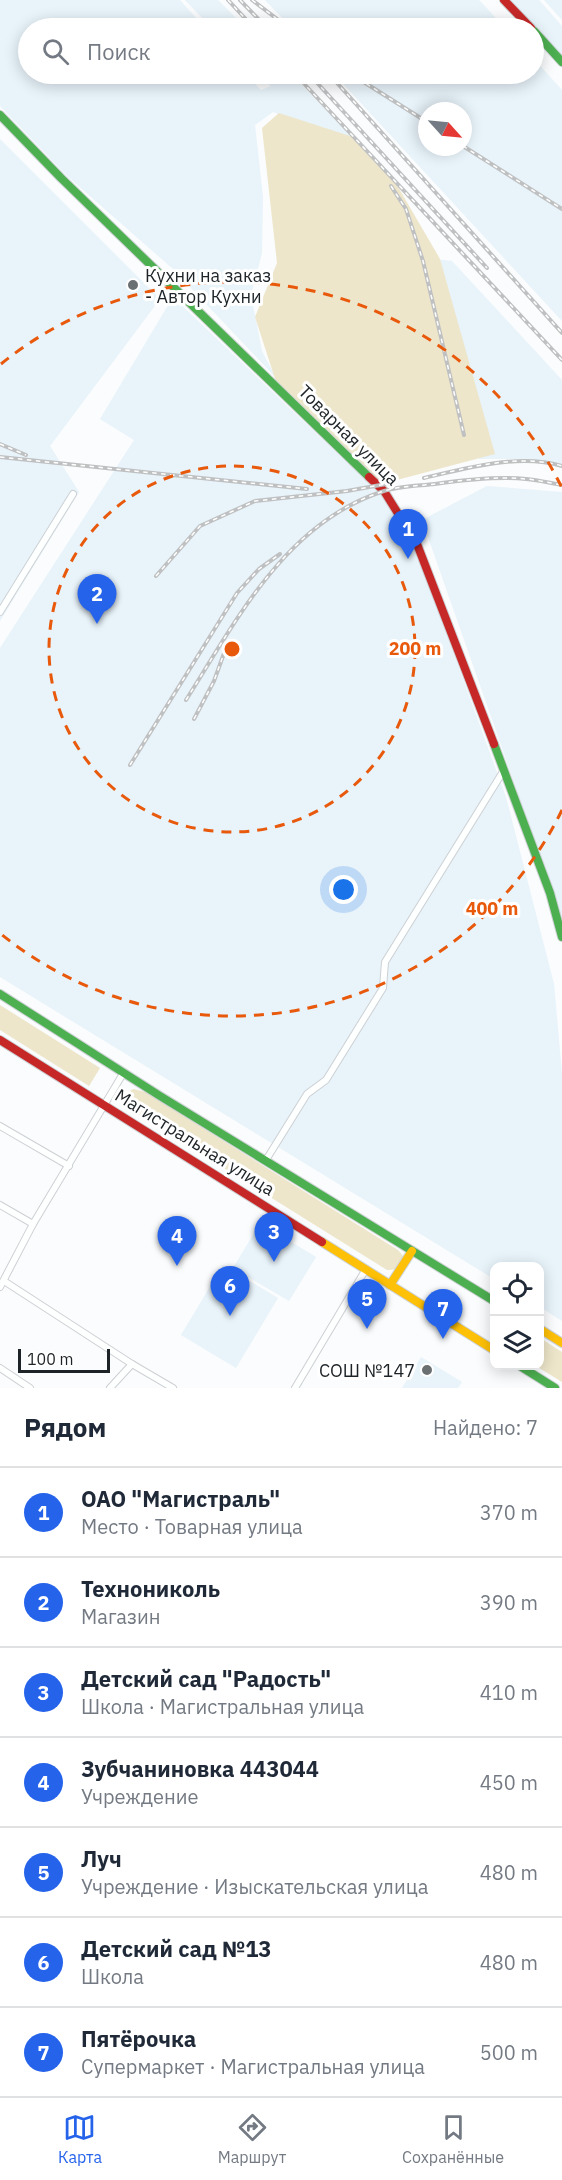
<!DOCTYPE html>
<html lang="ru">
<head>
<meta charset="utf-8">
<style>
	body { margin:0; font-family:"IBM Plex Sans",sans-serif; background:#f2f2f3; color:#1f2937 }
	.controls { position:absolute; right:18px; bottom:18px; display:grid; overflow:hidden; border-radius:12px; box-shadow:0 3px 15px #0003 }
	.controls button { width:54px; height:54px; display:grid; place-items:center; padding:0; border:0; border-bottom:2px solid #e0e1e3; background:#fff; color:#1f2937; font:30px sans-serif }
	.compass { position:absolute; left:418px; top:102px; width:54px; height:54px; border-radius:50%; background:#fff; box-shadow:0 3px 15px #0003; rotate:117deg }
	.scale { position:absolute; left:18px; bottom:15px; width:92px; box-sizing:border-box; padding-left:6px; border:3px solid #1d2327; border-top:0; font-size:16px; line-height:21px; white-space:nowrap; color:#1d2327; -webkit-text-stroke:4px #fff; paint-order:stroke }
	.you { position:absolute; left:344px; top:890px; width:21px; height:21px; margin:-15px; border:4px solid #fff; border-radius:50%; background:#1a73e8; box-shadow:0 0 0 9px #1a73e833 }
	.badge { display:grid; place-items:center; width:39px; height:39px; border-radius:50%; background:#2563eb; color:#fff; font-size:20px; font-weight:700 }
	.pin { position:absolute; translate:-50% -50px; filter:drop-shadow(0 2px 3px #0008) }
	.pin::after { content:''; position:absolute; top:32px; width:21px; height:18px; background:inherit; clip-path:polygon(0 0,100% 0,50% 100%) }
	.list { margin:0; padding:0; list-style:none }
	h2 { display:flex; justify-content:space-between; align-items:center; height:78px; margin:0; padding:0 24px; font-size:26px }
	h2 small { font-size:20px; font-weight:400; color:#747a83 }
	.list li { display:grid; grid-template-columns:39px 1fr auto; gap:18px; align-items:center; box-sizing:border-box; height:90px; padding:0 24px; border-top:2px solid #e0e1e3 }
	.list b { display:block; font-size:22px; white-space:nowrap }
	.list p { margin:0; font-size:20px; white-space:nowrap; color:#747a83 }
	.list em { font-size:20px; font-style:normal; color:#747a83 }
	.icon { flex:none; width:33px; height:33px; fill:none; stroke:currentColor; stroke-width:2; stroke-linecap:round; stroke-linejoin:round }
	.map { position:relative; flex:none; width:562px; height:1388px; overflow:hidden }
	.search { position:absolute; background:#fff; box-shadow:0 3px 15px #0003; left:18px; right:18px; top:18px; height:66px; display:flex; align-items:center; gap:15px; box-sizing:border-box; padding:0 21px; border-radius:33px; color:#747a83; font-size:22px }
	.sheet { height:708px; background:#fff }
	nav { display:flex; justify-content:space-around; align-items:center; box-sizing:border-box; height:84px; border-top:2px solid #e0e1e3; background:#fff; font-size:16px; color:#747a83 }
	nav a { display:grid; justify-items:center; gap:3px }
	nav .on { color:#2563eb }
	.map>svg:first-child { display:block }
</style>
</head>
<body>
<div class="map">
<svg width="562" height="1388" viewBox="0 0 562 1388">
	<rect width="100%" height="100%" fill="#fafcfd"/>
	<!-- built -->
	<g fill="#e8f3fa" fill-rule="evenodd">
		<path d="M0 0H180L205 28H28V74H246L261 90 271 86 256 74H291L353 138 273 112 255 125 263 197 262 253 251 295 262 351 276 378 173 269 67 176 0 106Z"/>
		<path d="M185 0H218L246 28H212Z"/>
		<path d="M265 0H479L505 28H292Z"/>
		<path d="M506 0H539L562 26V60Z"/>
		<path d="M544 0H562V20Z"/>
		<path d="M534 59 562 90V321L334 74H534ZM427 111H463V147H427Z"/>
		<path d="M0 139 160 299 50 446 79 492 0 621Z"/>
		<path d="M434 259 452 261 562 380V466L512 459H479L451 356Z"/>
		<path d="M173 297 383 497 414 545 506 797 554 984 562 1074V1321L540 1307V1266H494V1279L0 977V648L134 440 100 419Z"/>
		<path d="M487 486 562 492V919L422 520Z"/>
		<path d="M260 1223 316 1257 289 1301 233 1268Z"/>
		<path d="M223 1265 278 1298 236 1368 181 1335Z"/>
		<path d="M421 1357 462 1382 458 1388H402Z"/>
	</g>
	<!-- green -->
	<g fill="#eee6ca">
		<path d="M279 113 356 138 394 180 440 259 495 454 378 485 278 388 255 317 277 263 262 128Z"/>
		<path d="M0 1005 100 1068 89 1086 0 1030Z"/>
		<path d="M134 1089 145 1092 398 1250 403 1256C402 1265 397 1271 387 1270L131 1110 125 1102C126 1095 127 1091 134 1089Z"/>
		<path d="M540 1338 562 1352V1382L536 1366H540Z"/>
	</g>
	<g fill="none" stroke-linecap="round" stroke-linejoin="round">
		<defs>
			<g id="street">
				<path d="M0 612 73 494"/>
				<path d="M0 1126 69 1166"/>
				<path d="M266 1160 307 1094 326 1080 383 988 385 962 504 770"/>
				<path d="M0 1205 33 1224"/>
				<path d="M4 1281 132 1364 173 1388"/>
				<path d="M0 1287 33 1224 124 1072"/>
				<path d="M0 1368 30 1388"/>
				<path d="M110 1388 132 1364"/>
				<path d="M295 1388 366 1269"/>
			</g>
			<g id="fast">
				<path d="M534 31 562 62"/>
				<path d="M0 115 61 178 369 477"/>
				<path d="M494 744 550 893 562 937"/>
				<path d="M0 994 160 1096 494 1301"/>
				<path d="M520 1366 555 1388"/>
			</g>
			<g id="slow">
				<path d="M322 1242 494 1350"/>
				<path d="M390 1285 412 1251"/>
				<path d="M540 1329 562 1343"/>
			</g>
			<g id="jam">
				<path d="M504 0 531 28"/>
				<path d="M369 477 384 491 417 544 494 744"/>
				<path d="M0 1040 322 1242"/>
			</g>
		</defs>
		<!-- street casing -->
		<use href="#street" stroke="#cdd1d4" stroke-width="8"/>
		<!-- fast casing -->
		<use href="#fast" stroke="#cdd1d4" stroke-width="10"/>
		<!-- slow casing -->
		<use href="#slow" stroke="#cdd1d4" stroke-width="10"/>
		<!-- jam casing -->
		<use href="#jam" stroke="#cdd1d4" stroke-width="10"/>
		<!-- street -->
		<use href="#street" stroke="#feffff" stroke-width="6"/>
		<!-- fast -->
		<use href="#fast" stroke="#4caf50" stroke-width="8"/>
		<!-- slow -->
		<use href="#slow" stroke="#ffc107" stroke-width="8"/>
		<!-- jam -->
		<use href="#jam" stroke="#c62828" stroke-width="8"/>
		<defs>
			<g id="rail">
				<path d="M228 0 254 28"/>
				<path d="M240 0 267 28"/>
				<path d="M252 0 289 28"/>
				<path d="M295 74 562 360"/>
				<path d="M309 74 487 268"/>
				<path d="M329 74 562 333"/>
				<path d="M351 74 427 122"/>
				<path d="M463 146 562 209"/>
				<path d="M391 186 406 209 423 261 464 435"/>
				<path d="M0 444 26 455"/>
				<path d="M0 457 307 489"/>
				<path d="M424 478C467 468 519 453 562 466"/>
				<path d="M156 576 200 526 255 501 347 491 386 484"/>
				<path d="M186 700C236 621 285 524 381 492 398 486 418 486 435 484 464 480 497 476 526 479 538 480 550 483 562 485"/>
				<path d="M194 719 214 681 227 645"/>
				<path d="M130 765 237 593 259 569 280 554"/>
			</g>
		</defs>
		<!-- rail casing -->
		<use href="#rail" stroke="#bfc0c1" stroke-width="4"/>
		<!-- rail -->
		<use href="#rail" stroke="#fff" stroke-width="1.5" stroke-dasharray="4.5" stroke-linecap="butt"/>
	</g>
	<!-- distance rings -->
	<g fill="none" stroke="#e8590c" stroke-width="3" stroke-dasharray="10 8">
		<circle cx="232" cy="649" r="183"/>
		<path d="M562 810A367 367 0 0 1 1 934M1 364A367 367 0 0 1 562 488"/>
	</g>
	<!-- markers -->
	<g fill="#6a6f72" stroke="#fff" stroke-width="2">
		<circle cx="133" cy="285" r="6"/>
		<circle cx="427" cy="1370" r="6"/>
	</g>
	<g text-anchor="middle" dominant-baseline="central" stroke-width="6" stroke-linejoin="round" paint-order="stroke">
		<!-- poi labels -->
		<g font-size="18" fill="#1d2327" stroke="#fff" text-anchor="start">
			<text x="145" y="275">Кухни на заказ<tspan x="145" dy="21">- Автор Кухни</tspan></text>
			<text x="415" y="1370" text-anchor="end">СОШ №147</text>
		</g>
		<!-- street labels -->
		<g font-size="18" fill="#1d2327" stroke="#fff">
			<text transform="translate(349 435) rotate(45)">Товарная улица</text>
			<text transform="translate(195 1142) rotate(32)">Магистральная улица</text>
		</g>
	</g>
	<circle cx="232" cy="649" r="9" fill="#e8590c" stroke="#fff" stroke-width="3"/>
	<g font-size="18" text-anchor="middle" font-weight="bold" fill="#e8590c" stroke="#fff" stroke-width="6" stroke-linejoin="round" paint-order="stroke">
		<text x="415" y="655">200 m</text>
		<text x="492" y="915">400 m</text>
	</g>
</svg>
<div class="controls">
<button><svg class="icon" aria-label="locate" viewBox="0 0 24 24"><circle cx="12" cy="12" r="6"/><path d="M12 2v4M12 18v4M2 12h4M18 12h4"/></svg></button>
<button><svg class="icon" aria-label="layers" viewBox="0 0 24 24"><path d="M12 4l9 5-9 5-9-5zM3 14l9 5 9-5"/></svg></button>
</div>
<svg class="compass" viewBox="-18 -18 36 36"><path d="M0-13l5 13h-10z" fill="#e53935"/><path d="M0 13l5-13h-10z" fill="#747a83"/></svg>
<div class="scale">100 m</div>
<div class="you"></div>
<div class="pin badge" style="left:408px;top:559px">1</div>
<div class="pin badge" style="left:97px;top:624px">2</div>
<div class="pin badge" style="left:274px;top:1262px">3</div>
<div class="pin badge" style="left:177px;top:1266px">4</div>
<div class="pin badge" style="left:367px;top:1329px">5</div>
<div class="pin badge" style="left:230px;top:1316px">6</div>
<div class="pin badge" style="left:443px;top:1339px">7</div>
<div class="search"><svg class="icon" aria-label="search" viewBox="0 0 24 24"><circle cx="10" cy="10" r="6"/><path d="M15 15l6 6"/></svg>Поиск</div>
</div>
<section class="sheet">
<h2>Рядом<small>Найдено: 7</small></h2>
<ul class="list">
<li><span class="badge">1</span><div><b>ОАО &quot;Магистраль&quot;</b><p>Место · Товарная улица</p></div><em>370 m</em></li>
<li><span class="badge">2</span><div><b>Технониколь</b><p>Магазин</p></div><em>390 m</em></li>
<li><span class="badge">3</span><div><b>Детский сад &quot;Радость&quot;</b><p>Школа · Магистральная улица</p></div><em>410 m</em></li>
<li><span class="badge">4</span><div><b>Зубчаниновка 443044</b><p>Учреждение</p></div><em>450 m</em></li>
<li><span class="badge">5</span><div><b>Луч</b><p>Учреждение · Изыскательская улица</p></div><em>480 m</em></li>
<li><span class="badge">6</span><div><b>Детский сад №13</b><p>Школа</p></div><em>480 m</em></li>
<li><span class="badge">7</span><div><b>Пятёрочка</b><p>Супермаркет · Магистральная улица</p></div><em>500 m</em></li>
</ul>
</section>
<nav>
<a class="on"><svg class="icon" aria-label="map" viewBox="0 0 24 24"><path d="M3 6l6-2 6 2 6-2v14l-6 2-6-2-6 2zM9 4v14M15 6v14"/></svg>Карта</a>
<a><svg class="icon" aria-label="directions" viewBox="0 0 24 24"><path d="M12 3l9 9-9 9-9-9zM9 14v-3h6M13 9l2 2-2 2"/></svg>Маршрут</a>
<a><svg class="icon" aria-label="saved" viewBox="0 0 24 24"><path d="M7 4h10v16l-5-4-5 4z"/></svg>Сохранённые</a>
</nav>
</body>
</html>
